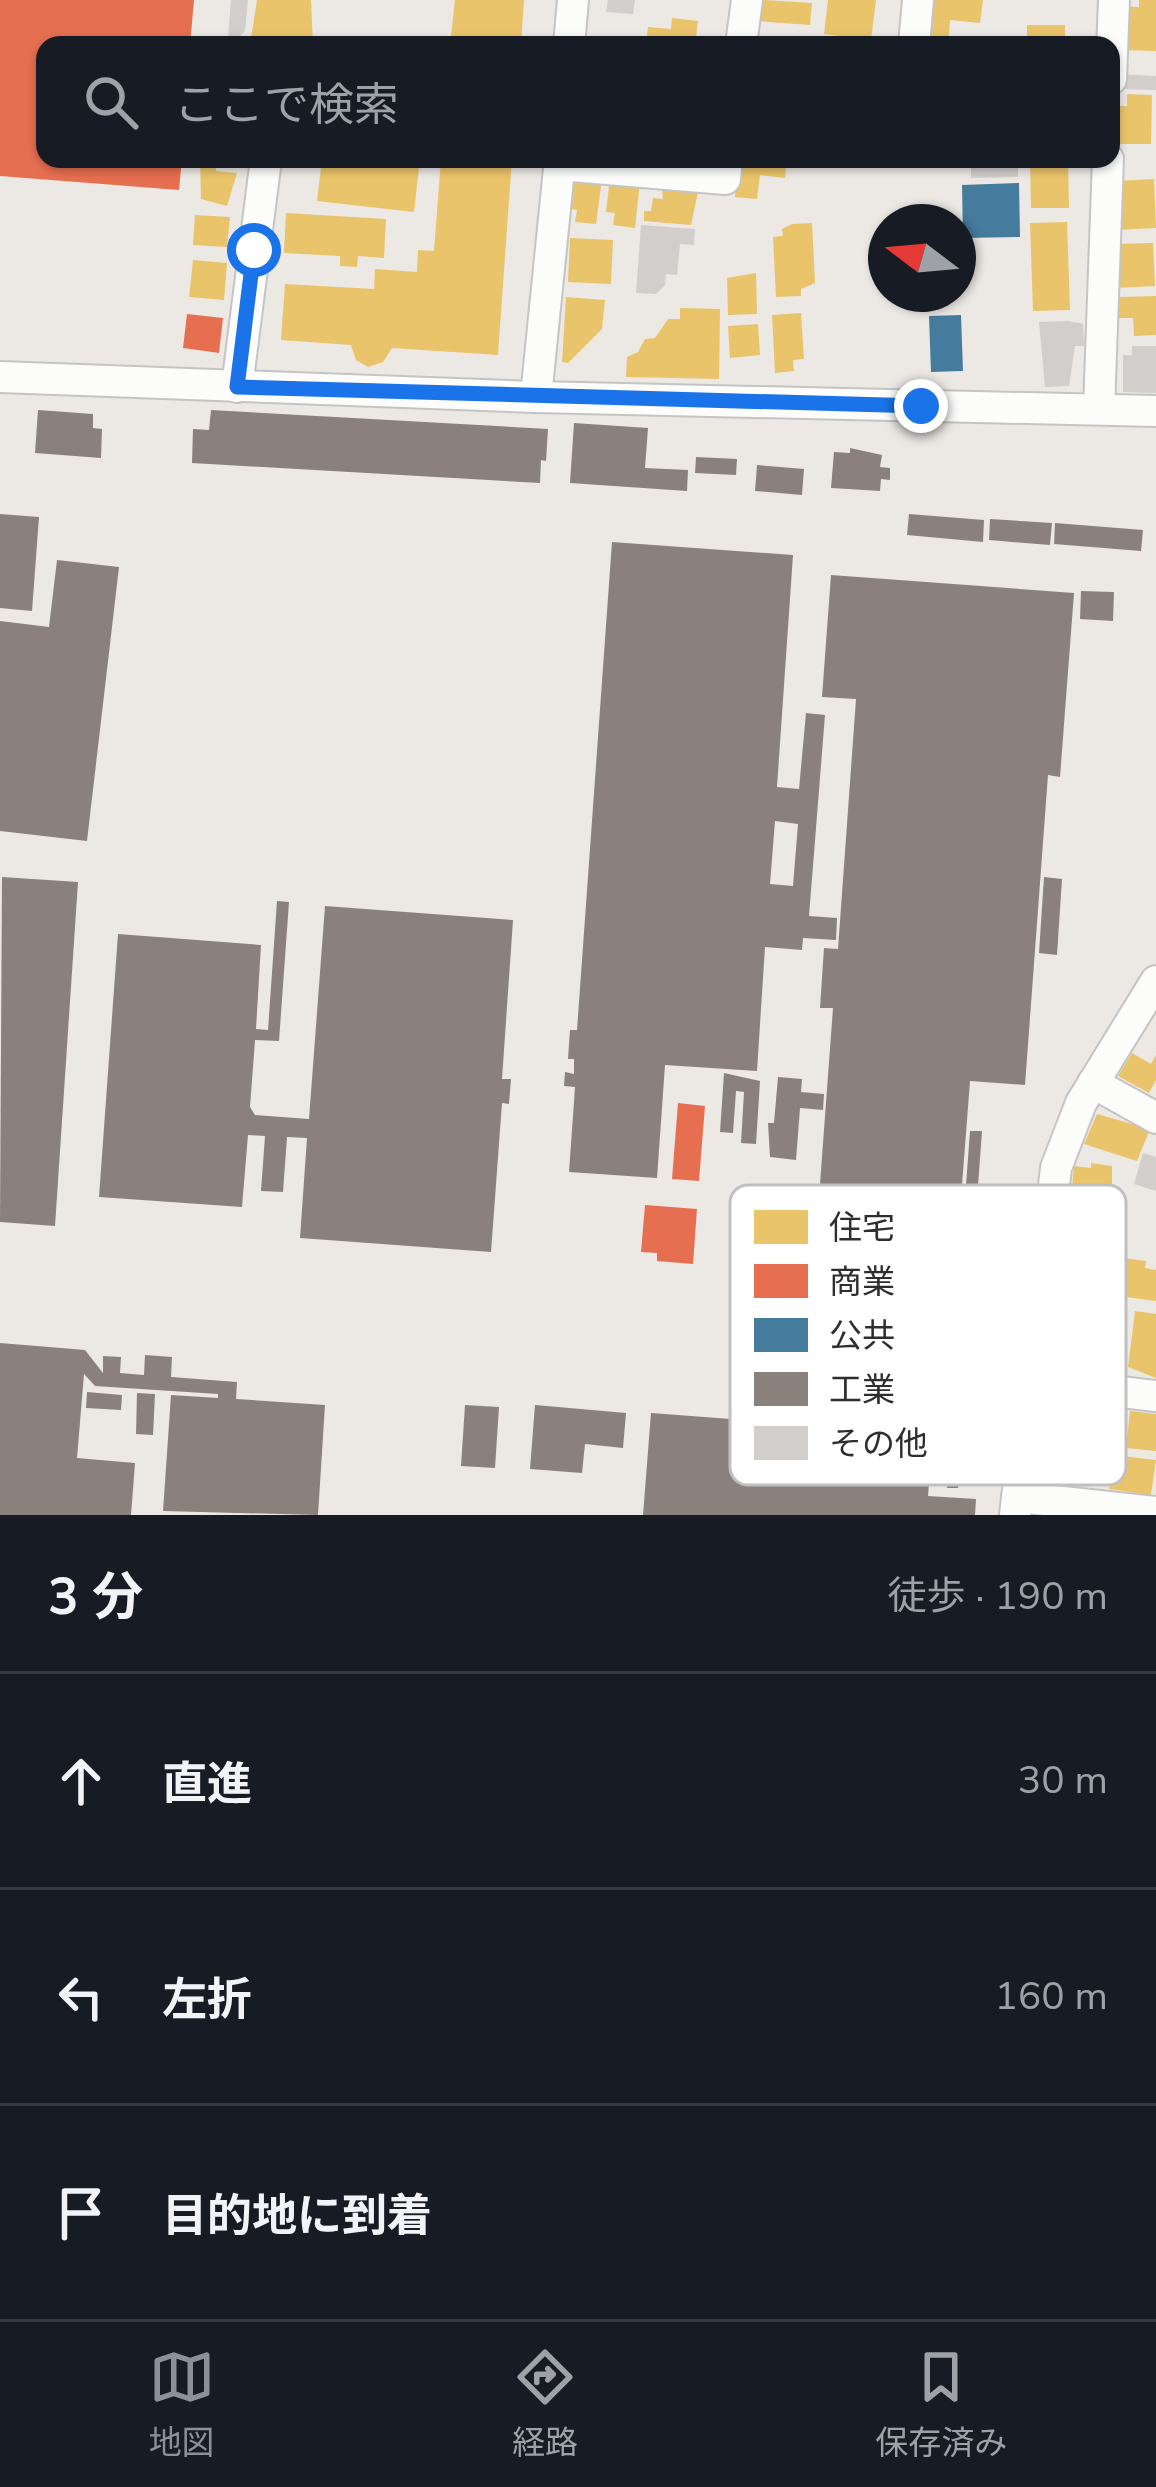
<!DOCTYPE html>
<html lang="ja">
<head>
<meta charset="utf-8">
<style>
	body { margin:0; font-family:"Nunito Sans","Noto Sans JP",sans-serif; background:#242831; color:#f1f3f6 }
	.compass { position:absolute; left:868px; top:204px; width:108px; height:108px; border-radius:50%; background:#171b24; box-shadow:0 3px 9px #0004; rotate:286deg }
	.stop { position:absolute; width:36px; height:36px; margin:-27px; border:9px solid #1a73e8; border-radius:50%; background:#fff }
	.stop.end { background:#1a73e8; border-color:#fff; box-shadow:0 3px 12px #0008 }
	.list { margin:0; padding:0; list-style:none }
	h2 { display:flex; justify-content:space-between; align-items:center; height:156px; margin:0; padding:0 48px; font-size:51px }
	h2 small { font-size:39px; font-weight:400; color:#9ea1a6 }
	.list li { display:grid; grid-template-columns:78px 1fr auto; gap:36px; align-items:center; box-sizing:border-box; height:216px; padding:0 48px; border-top:3px solid #363941 }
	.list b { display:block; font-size:45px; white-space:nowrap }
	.list em { font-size:39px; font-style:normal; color:#9ea1a6 }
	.icon { flex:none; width:66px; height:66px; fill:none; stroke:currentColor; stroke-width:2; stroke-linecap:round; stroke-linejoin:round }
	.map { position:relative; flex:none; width:1156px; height:1515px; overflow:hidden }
	.search { position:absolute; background:#171b24; box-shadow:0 3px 9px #0004; left:36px; right:36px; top:36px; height:132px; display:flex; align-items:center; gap:30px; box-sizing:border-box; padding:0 42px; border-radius:24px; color:#9ea1a6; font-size:45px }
	.sheet { height:804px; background:#171b24 }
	nav { display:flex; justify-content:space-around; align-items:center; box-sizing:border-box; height:168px; border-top:3px solid #363941; background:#171b24; font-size:33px; color:#9ea1a6 }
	nav a { display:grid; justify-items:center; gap:6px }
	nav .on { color:#8c9099 }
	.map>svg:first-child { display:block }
</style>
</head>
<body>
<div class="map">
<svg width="1156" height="1515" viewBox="0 0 1156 1515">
	<rect width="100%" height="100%" fill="#ece8e4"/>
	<!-- homes -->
	<g fill="#e9c46a">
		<path d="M257 0H311L313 45H250Z"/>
		<path d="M455 0H524L521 45H450Z"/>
		<path d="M765 0 812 3 810 25 756 21 758 4Z"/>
		<path d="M828 0H876L871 40 824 34Z"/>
		<path d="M930 0H983L980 23 950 20 948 45H926Z"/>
		<path d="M1139 0H1156V51L1122 50 1123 6 1139 7Z"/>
		<path d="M672 18 698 21 695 45H646L648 27 671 29Z"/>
		<rect x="1027" y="25" width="38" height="20"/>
		<path d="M1127 94 1152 95 1151 144H1116V112L1118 106H1127Z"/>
		<path d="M322 159H420L414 212 317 201Z"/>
		<path d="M441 159H512L498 355 392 348 383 362 368 367 356 360 351 345 281 340 285 284 374 289 375 269 417 272 418 250 434 251Z"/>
		<path d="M739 159H787L785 178 760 175 757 199 735 197Z"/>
		<path d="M1030 159H1068L1069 208H1031Z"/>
		<path d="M200 161 216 163V171L237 173 227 206 201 199Z"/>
		<path d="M571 175 602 179 596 224 575 222 577 210 567 208Z"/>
		<path d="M610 178 640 182 635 228 613 225 615 213 606 212Z"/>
		<path d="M1154 179 1156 228 1115 230 1117 181Z"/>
		<path d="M662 190 698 192 691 225 644 221V211H651L653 198 663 199Z"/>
		<path d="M286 213 386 219 384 258 358 256 357 267 340 266V256L284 253Z"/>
		<path d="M195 215 230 217 227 247 193 245Z"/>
		<path d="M1067 222 1070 310 1033 311 1030 223Z"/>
		<path d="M812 223 815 283 801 289V296L776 297 773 237 783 236 782 229 792 224Z"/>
		<path d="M570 238 613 240 611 284 568 282Z"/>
		<path d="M1153 243 1155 286 1113 288 1115 244Z"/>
		<path d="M193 260 227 263 224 300 189 297Z"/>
		<path d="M756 273 757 314 728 315 727 278Z"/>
		<path d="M1156 296V335L1134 336 1133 318H1118V297Z"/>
		<path d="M566 297 605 300 602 329 568 363 562 362Z"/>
		<path d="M680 308 720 309 719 379 626 377 627 357 638 352 645 339 655 338 668 319H680Z"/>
		<path d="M801 313 804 359 793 360 794 371 775 373 772 315Z"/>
		<path d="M758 324 760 355 730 358 728 326Z"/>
		<path d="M1132 1053 1151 1064 1156 1055V1080L1149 1093 1118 1076Z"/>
		<path d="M1097 1114 1150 1129 1137 1161 1084 1144Z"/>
		<path d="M1091 1163 1112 1166V1204L1071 1199 1074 1166 1091 1168Z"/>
		<path d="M1124 1258 1146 1261 1145 1268 1156 1270V1301L1118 1296Z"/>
		<path d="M1135 1311 1156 1314V1378L1128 1367Z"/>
		<path d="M1130 1411 1156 1414V1451L1126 1448Z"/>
		<path d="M1113 1455 1156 1460 1151 1495 1109 1489Z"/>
	</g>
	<!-- shops -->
	<g fill="#e76f51">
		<path d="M0 0H194L190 45H45V159H182L179 190 0 176Z"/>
		<path d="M187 314 223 318 219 353 183 348Z"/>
		<path d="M678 1103 705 1106 699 1181 672 1179Z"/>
		<path d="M645 1205 697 1209 693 1264 657 1261V1253L641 1252Z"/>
	</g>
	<!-- public -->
	<g fill="#457b9d">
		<path d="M1019 183 1020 237 963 238 962 185Z"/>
		<path d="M961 315 963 371 931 372 929 316Z"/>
	</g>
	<!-- industry -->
	<g fill="#8a817c" fill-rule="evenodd">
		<path d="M38 410 93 414V428L102 429 101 458 35 453Z"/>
		<path d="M211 410 548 429 546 461 541 460 540 483 192 463 193 429 209 430Z"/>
		<path d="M574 423 648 428 645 468 688 470 687 491 570 483Z"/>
		<path d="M850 448 882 455 880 467 890 468V480L881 479 880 491 831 488 834 452 850 453Z"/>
		<path d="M696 457 737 459 736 475 695 473Z"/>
		<path d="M757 465 804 469 802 495 755 491Z"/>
		<path d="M0 514 39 517 32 611 0 608Z"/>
		<path d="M909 514 984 520 983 542 907 535Z"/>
		<path d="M990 519 1052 523 1050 545 989 540Z"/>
		<path d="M1055 523 1143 530 1141 551 1054 544Z"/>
		<path d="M612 542 793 555 777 787 799 789 806 713 825 715 809 916 837 918 836 940 803 938 802 950 765 947 757 1071 665 1065 657 1178 569 1172 575 1087 564 1086 565 1072 574 1074V1059H568L570 1030H577ZM775 821 798 824 793 886 770 884Z"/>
		<path d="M57 560 119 567 87 841 0 831V621L49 627Z"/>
		<path d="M831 575 1074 593 1060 777 1048 775 1025 1085 970 1081 955 1276 814 1265 833 1008H820L824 948 838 949 856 699 822 697Z"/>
		<path d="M1081 591 1114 592 1113 621 1080 619Z"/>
		<path d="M2 877 78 882 55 1226 0 1222Z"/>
		<path d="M1044 877 1062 879 1057 955 1039 953Z"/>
		<path d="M277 901 289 902 279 1041 255 1040 250 1107 255 1115 309 1119 325 906 513 920 502 1079H511L509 1104 502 1103 491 1252 300 1238 307 1138 287 1137 283 1192 261 1191 265 1136 248 1135 242 1207 99 1197 118 934 261 945 256 1029 268 1030Z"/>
		<path d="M724 1073 760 1081 756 1144 741 1143 744 1092 736 1091 733 1133 720 1132Z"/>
		<path d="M778 1077 802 1079 801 1092 824 1094 823 1110 800 1108 796 1160 770 1157 768 1123H774Z"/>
		<path d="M970 1131H982L971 1282 959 1281Z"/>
		<path d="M0 1343 85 1350 103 1373V1356L121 1357 120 1373 144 1375 145 1355 172 1357 171 1377 237 1382 236 1399 325 1405 318 1515 163 1511 171 1395 218 1398V1394L95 1386 84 1374 77 1458 135 1463 131 1515H0Z"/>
		<path d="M87 1392 122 1395 121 1410 86 1408Z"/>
		<path d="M137 1393 155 1394 153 1435 136 1434Z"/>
		<path d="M465 1405 499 1407 495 1468 461 1466Z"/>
		<path d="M535 1405 626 1413 623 1448 585 1444 582 1473 530 1469Z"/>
		<path d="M952 1412 963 1413 958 1488H947Z"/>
		<path d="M651 1413 933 1434 928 1496 976 1499 975 1515H643Z"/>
	</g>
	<!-- building -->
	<g fill="#d1cecb">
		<path d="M231 0H248L245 31 233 43 228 37Z"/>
		<path d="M608 0H635L633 14 606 12Z"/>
		<path d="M1117 74 1156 76V90L1116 89Z"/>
		<path d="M971 159H1018V177L971 178Z"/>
		<path d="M641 225 695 229 694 245 680 244 677 275 666 274 665 285 656 294 636 293Z"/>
		<path d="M1068 321 1083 324 1084 346H1075L1069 386 1045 387 1039 322Z"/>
		<path d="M1132 346H1156V393L1123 392V355H1132Z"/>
		<path d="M1143 1153 1156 1157V1191L1134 1184Z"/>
	</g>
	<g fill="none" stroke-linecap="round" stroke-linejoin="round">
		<defs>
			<g id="minor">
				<path d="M569 45 573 0"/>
				<path d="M741 45 747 0"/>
				<path d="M914 45 918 0"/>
				<path d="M1111 79 1114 0"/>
				<path d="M560 165 725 179 727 159"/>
				<path d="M0 377 536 397 1156 411"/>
				<path d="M237 387 266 159"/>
				<path d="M536 397 560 159"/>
				<path d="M1099 409 1108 159"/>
				<path d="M1093 1083 1156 1118"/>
				<path d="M1029 1381 1156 1396"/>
				<path d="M1017 1497 1156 1512"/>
				<path d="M1015 1515 1056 1168 1081 1103 1156 981"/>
			</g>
		</defs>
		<!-- minor casing -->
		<use href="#minor" stroke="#c5c4c5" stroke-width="34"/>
		<!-- minor -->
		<use href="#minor" stroke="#fcfcfb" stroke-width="30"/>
	</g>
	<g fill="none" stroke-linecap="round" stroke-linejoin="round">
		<!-- route -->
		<path stroke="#1a73e8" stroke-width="15" d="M254 250 237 387 921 406"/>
	</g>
	<!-- legend -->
	<rect x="730" y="1185" width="396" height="300" rx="18" fill="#fff" stroke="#c0c0c0" stroke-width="3"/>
	<rect x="754" y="1210" width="54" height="34" fill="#e9c46a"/>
	<rect x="754" y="1264" width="54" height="34" fill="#e76f51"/>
	<rect x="754" y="1318" width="54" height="34" fill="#457b9d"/>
	<rect x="754" y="1372" width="54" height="34" fill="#8a817c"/>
	<rect x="754" y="1426" width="54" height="34" fill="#d1cecb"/>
	<g font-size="33" fill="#2e2e2e">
		<text x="829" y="1239">住宅</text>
		<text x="829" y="1293">商業</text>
		<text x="829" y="1347">公共</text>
		<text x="829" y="1401">工業</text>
		<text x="829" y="1455">その他</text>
	</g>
</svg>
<svg class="compass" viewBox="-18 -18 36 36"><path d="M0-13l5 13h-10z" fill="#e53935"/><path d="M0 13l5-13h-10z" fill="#9ea1a6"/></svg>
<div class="stop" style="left:254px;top:250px"></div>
<div class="stop end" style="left:921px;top:406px"></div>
<div class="search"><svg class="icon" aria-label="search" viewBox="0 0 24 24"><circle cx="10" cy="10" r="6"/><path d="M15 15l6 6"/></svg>ここで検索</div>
</div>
<section class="sheet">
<h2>3 分<small>徒歩 · 190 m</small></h2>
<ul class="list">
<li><svg class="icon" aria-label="ahead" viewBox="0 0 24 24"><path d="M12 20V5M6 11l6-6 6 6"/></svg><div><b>直進</b></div><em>30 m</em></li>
<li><svg class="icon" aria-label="left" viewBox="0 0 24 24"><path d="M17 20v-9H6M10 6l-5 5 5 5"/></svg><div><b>左折</b></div><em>160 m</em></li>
<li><svg class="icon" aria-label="arrive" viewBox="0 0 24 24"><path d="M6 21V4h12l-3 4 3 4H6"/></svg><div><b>目的地に到着</b></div></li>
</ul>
</section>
<nav>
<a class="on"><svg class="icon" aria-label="map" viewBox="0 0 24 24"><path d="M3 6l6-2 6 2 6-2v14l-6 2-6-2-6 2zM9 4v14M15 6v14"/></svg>地図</a>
<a><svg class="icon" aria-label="directions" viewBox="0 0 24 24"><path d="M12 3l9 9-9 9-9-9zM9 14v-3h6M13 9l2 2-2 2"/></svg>経路</a>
<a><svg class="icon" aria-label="saved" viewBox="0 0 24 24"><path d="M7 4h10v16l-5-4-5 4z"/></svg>保存済み</a>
</nav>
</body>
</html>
